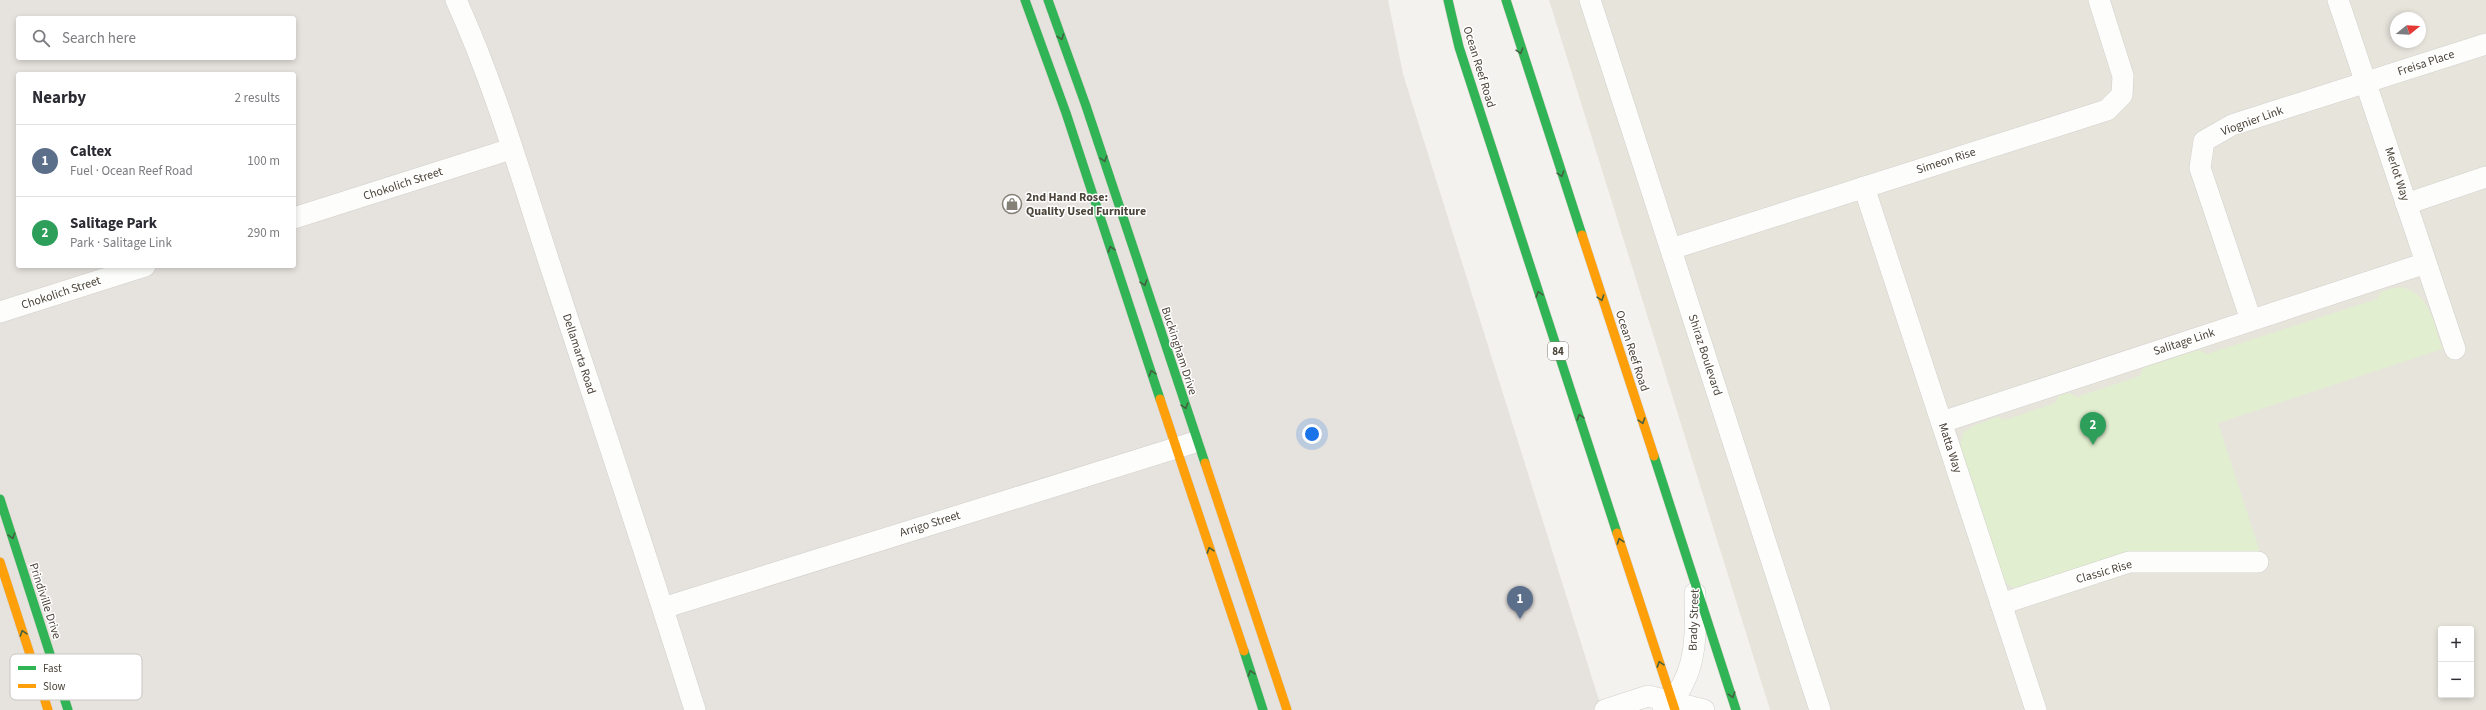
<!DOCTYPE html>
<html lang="en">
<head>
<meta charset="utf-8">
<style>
	body { margin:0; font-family:"Source Sans 3",sans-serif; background:#f2f2f3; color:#2b2b33 }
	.controls { position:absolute; right:12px; bottom:12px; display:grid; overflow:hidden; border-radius:4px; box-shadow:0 2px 6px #0003 }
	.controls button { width:36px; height:36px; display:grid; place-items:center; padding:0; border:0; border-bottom:1px solid #e1e1e2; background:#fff; color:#2b2b33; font:20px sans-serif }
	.compass { position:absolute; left:2390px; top:12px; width:36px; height:36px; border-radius:50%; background:#fff; box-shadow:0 2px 6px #0003; rotate:72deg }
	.you { position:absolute; left:1312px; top:434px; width:14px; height:14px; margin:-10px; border:3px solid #fff; border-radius:50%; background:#1a73e8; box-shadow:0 0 0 6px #1a73e833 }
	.badge { display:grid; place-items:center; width:26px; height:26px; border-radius:50%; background:#868178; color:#fff; font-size:13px; font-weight:700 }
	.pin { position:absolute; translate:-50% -33px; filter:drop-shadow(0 1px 2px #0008) }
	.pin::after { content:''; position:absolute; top:21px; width:14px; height:12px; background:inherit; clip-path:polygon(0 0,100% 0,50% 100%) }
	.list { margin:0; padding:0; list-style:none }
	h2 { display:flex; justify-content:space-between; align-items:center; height:52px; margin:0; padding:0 16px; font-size:17px }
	h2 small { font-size:13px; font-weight:400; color:#7c7c81 }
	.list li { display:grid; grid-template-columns:26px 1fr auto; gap:12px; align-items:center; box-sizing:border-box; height:72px; padding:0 16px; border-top:1px solid #e1e1e2 }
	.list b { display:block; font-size:15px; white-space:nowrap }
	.list p { margin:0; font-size:13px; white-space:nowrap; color:#7c7c81 }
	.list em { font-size:13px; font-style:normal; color:#7c7c81 }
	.icon { flex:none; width:22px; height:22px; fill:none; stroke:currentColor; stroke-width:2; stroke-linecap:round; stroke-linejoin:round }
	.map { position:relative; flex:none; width:2486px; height:710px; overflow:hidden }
	.search { position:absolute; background:#fff; box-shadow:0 2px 6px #0003; left:16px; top:16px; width:280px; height:44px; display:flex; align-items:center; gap:10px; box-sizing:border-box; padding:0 14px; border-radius:4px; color:#7c7c81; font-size:15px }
	.panel { position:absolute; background:#fff; box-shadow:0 2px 6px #0003; left:16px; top:72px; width:280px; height:196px; border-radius:4px }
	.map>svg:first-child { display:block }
</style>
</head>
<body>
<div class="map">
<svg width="2486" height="710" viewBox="0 0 2486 710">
	<rect width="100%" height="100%" fill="#f4f2ee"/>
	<!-- residential -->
	<path fill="#e7e4dc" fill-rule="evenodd" d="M1549 0H2486V710H1770ZM2396 18H2420V42H2396ZM2441 629H2471V695H2441Z"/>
	<!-- industrial -->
	<path fill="#e6e2de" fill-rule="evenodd" d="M0 0H1388L1403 74 1602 710H0ZM18 18H294V58H18ZM18 74H294V266H18Z"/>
	<!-- green -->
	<path fill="#e1eecf" d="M2400 287C2430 293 2434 323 2442 349L2218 423 2260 552 2129 554 2016 589 2004 582 1958 456 1963 433 1973 426 1997 417 2005 420 2055 403 2059 396 2069 393 2077 397 2140 376 2143 368 2199 350 2207 354 2377 299 2382 291Z"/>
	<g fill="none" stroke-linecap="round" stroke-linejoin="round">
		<defs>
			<g id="street">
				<path d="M456 0C497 90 524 187 555 280 602 423 650 566 695 710"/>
				<path d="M1590 0 1820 710"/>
				<path d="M2338 0 2455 349"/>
				<path d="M1864 187 2036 710"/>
				<path d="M2406 204 2486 177"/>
				<path d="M294 218 511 149"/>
				<path d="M1671 249 2107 110 2122 95 2123 76 2099 0"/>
				<path d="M0 312 145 266"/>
				<path d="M2251 320 2200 168 2204 141 2232 125 2486 44"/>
				<path d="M1942 422 2426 263"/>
				<path d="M2001 604 2129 562H2258"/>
				<path d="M663 608 1192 443"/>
				<path d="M1605 710 1648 696 1704 710"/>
				<path d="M1663 710C1698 677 1696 637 1695 593"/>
			</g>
			<g id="fast">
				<path d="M1025 0 1066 113 1160 399"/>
				<path d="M1048 0 1086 106 1205 463"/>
				<path d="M1448 0 1459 47 1617 533"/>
				<path d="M1506 0 1582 235"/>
				<path d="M1654 456 1736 710"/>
				<path d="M0 499 68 710"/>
				<path d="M1244 651 1263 710"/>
			</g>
			<g id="slow">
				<path d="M1582 235 1654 456"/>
				<path d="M1160 399 1244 651"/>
				<path d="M1205 463 1287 710"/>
				<path d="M1617 533 1675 710"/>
				<path d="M0 562 48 710"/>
			</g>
		</defs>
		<!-- street casing -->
		<use href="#street" stroke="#d2d0cb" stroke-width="22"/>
		<!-- fast casing -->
		<use href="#fast" stroke="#d3cfc5" stroke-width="10"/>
		<!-- slow casing -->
		<use href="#slow" stroke="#d3cfc5" stroke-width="10"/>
		<!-- street -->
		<use href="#street" stroke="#fdfdfc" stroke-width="21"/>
		<!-- fast -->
		<use href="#fast" stroke="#30b455" stroke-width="9"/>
		<!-- slow -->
		<use href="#slow" stroke="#ff9f0a" stroke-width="9"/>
	</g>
	<!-- one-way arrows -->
	<defs><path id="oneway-chevron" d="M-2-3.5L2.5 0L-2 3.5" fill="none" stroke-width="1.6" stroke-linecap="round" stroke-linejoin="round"/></defs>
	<g stroke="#446040">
		<use href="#oneway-chevron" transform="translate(1061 37) rotate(70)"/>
		<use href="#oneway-chevron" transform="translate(1520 51) rotate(72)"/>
		<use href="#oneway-chevron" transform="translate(1104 159) rotate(72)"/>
		<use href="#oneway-chevron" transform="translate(1561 174) rotate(72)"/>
		<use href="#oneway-chevron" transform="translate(1111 249) rotate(-108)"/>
		<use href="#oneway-chevron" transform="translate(1144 283) rotate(72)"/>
		<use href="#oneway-chevron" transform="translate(1539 294) rotate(-108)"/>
		<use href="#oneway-chevron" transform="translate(1601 298) rotate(72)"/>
		<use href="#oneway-chevron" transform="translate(1152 373) rotate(-108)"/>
		<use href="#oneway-chevron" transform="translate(1185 406) rotate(72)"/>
		<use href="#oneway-chevron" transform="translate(1580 417) rotate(-108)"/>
		<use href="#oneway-chevron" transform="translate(1642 421) rotate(72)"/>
		<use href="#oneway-chevron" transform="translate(12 536) rotate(72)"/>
		<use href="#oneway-chevron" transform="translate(1620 541) rotate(-108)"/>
		<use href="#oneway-chevron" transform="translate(1210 550) rotate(-108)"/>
		<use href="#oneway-chevron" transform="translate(23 633) rotate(-108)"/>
		<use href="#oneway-chevron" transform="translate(1660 664) rotate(-108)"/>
		<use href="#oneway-chevron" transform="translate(1251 673) rotate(-108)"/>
		<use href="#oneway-chevron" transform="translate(1732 695) rotate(72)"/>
	</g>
	<!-- icons -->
	<defs>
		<symbol id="shop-ring" viewBox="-11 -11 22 22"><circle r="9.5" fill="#fff" stroke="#868178" stroke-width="1.5"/><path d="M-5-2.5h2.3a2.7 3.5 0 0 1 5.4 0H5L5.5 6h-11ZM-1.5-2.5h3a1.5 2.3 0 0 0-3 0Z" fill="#868178"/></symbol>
	</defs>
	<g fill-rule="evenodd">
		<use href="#shop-ring" x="1001" y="193" width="22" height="22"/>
	</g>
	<g text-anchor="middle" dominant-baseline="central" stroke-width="3" stroke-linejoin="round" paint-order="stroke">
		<!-- shield labels -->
		<rect fill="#fff" stroke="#817c74" stroke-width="1" x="1548" y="342" width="20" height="18" rx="3"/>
		<g font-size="11" font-weight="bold" fill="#4b4439">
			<text x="1558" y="351">84</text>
		</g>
		<!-- street labels -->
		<g font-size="12" fill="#4b4439" stroke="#fff">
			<text transform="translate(2426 63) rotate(-18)">Freisa Place</text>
			<text transform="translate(1479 67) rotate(73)">Ocean Reef Road</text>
			<text transform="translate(2252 121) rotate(-20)">Viognier Link</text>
			<text transform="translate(1946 161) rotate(-18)">Simeon Rise</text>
			<text transform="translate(2397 174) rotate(72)">Merlot Way</text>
			<text transform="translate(403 184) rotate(-18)">Chokolich Street</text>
			<text transform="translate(61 293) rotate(-18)">Chokolich Street</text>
			<text transform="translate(2184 342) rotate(-18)">Salitage Link</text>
			<text transform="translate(1179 351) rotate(72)">Buckingham Drive</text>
			<text transform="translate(1632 351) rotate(72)">Ocean Reef Road</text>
			<text transform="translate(579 354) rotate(72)">Dellamarta Road</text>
			<text transform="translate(1705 355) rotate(72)">Shiraz Boulevard</text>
			<text transform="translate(1950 448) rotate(72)">Matta Way</text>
			<text transform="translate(930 524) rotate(-17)">Arrigo Street</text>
			<text transform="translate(2104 572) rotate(-16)">Classic Rise</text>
			<text transform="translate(45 601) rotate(72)">Prindiville Drive</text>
			<text transform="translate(1694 620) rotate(-88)">Brady Street</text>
		</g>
		<!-- poi labels -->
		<g font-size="12" font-weight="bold" fill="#4b4439" stroke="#fff" text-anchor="start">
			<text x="1026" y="197">2nd Hand Rose:<tspan x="1026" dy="14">Quality Used Furniture</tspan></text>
		</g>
	</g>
	<!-- legend -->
	<rect x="10" y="654" width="132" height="46" rx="6" fill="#fff" stroke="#c9c7c4" stroke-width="1"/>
	<rect x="18" y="666" width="18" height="4" fill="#30b455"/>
	<rect x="18" y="684" width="18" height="4" fill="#ff9f0a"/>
	<g font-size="11" fill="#4b4439">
		<text x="43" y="672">Fast</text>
		<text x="43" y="690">Slow</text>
	</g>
</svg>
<div class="controls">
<button>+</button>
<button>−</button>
</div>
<svg class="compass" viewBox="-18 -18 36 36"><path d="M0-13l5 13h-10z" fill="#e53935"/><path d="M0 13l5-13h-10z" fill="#7c7c81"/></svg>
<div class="you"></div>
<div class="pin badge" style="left:1520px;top:619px;background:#5c6f8a">1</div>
<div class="pin badge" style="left:2093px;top:445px;background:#2e9e5b">2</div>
<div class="search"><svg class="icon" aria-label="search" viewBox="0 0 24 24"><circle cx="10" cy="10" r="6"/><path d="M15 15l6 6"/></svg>Search here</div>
<section class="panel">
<h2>Nearby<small>2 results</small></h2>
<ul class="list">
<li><span class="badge" style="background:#5c6f8a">1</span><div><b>Caltex</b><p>Fuel · Ocean Reef Road</p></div><em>100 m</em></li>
<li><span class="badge" style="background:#2e9e5b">2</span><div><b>Salitage Park</b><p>Park · Salitage Link</p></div><em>290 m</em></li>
</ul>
</section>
</div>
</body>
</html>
